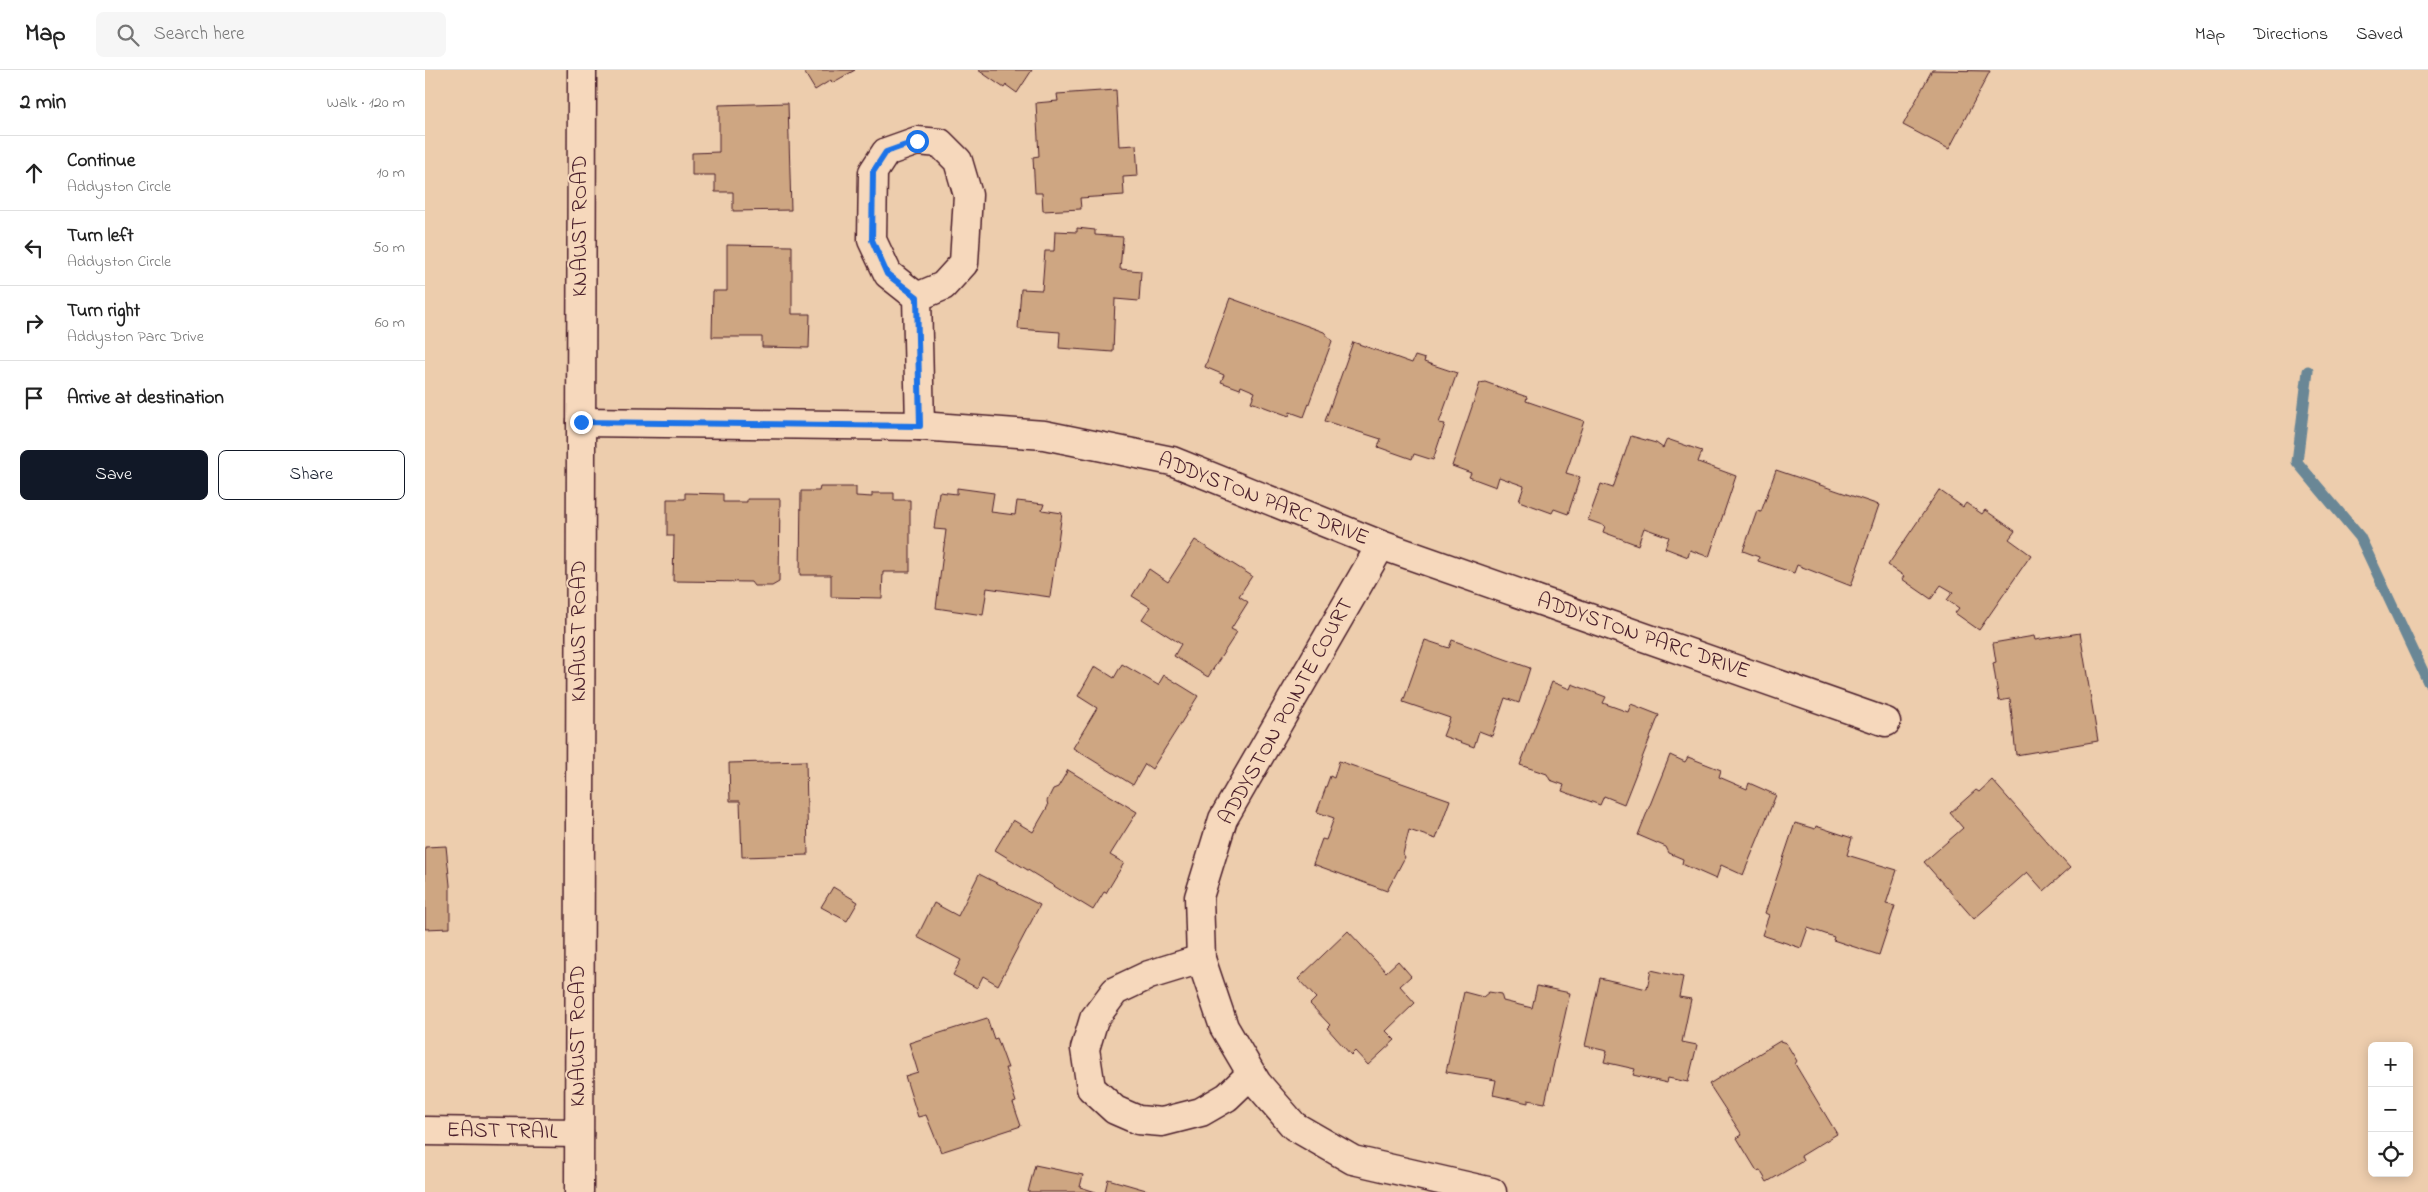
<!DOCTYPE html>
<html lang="en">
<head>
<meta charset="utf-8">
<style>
	body { margin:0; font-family:"Indie Flower",sans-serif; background:#f6f6f6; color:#222 }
	.controls { position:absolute; right:15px; bottom:15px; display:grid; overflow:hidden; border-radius:8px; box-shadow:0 2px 12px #0003 }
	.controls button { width:45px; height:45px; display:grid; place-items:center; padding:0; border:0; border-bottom:1px solid #e0e0e0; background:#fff; color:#222; font:25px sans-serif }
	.stop { position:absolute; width:15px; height:15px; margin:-11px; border:4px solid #1a73e8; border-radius:50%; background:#fff }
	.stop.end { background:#1a73e8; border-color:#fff; box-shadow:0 1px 5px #0008 }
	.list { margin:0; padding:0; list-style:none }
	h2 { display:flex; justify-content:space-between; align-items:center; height:65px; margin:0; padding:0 20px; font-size:21px }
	h2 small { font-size:16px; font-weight:400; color:#767676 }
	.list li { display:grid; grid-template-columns:32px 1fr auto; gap:15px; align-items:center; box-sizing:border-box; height:75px; padding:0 20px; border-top:1px solid #e0e0e0 }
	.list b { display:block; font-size:19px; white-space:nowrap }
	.list p { margin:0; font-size:16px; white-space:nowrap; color:#767676 }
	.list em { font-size:16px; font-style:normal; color:#767676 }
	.actions { display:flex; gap:10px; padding:15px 20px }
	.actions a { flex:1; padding:11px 0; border:1px solid #111827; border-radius:8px; text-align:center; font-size:18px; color:#111827 }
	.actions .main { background:#111827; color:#fff }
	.icon { flex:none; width:28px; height:28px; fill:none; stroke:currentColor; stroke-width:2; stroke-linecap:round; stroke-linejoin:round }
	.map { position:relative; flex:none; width:2003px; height:1122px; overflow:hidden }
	header { display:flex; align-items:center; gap:30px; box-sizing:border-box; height:70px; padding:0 25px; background:#fff; border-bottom:1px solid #e0e0e0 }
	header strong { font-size:24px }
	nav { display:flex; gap:28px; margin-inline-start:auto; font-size:18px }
	.search { width:350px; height:45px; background:#f6f6f6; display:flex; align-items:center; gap:12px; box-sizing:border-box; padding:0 18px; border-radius:8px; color:#767676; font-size:19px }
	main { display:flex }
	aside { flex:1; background:#fff }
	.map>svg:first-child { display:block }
</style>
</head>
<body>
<header>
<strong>Map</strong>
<div class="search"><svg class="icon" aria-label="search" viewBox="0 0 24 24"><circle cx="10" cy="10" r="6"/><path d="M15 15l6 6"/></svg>Search here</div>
<nav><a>Map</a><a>Directions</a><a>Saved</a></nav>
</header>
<main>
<aside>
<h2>2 min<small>Walk · 120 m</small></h2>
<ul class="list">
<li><svg class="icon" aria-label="ahead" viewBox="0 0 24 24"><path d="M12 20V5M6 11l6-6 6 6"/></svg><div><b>Continue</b><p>Addyston Circle</p></div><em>10 m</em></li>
<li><svg class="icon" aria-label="left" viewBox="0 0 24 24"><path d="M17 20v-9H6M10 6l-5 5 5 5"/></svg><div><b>Turn left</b><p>Addyston Circle</p></div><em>50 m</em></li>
<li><svg class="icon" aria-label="right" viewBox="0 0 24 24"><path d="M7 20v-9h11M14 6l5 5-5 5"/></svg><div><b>Turn right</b><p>Addyston Parc Drive</p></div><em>60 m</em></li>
<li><svg class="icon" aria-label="arrive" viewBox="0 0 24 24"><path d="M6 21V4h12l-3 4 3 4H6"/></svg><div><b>Arrive at destination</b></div></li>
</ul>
<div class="actions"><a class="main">Save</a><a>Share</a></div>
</aside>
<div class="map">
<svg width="2003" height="1122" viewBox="0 0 2003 1122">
	<rect width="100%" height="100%" fill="#edcdad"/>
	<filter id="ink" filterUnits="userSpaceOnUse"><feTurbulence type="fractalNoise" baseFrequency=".02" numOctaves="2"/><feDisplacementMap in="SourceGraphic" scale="10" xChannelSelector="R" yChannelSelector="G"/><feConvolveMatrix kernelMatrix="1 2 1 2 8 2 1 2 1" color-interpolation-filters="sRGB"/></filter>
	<g filter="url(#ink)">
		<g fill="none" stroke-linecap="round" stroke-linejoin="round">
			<!-- stream -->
			<path stroke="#6a8796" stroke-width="11" d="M1883 301 1872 392 1935 467 2003 612"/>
		</g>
		<!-- building -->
		<g fill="#cea682" stroke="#4a1f2b">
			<path d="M378 0H430L407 13 406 10 390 20Z"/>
			<path d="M553 0H607L592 23 581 15 579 18Z"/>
			<path d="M1507 0 1565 1 1524 79 1478 55Z"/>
			<path d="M691 20 694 76 711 75 713 106 698 107 699 125 655 128 656 139 618 141 617 123H610L608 87 614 86 611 33 633 31 632 24Z"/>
			<path d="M363 33 366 140 308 141V122H290V105H267V83L294 82V35Z"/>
			<path d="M652 158 670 160V165L698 167 695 199 716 201 714 231 690 229 688 282 634 278 635 262 593 259 596 219 617 220 620 181H629L630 161 652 162Z"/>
			<path d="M302 175 367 176V244H385L384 278 337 277V267H287L288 221H302Z"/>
			<path d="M805 228 899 262 907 271 879 347 865 342 864 346 826 332 830 322 816 316 815 319 796 312 799 305 780 297Z"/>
			<path d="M928 272 987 293 990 286 1000 289 999 292 1032 303 1014 353 1020 354 1008 390 989 384 987 389 953 377 956 369 900 351Z"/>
			<path d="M1060 312 1102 327 1101 331 1159 351 1141 403 1155 407 1143 444 1129 439 1127 443 1094 431 1099 416 1074 407 1071 417 1044 407 1046 403 1027 396 1055 313Z"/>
			<path d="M1206 366 1231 373 1238 378 1242 369 1277 381 1273 392 1311 406 1284 487 1265 480 1263 487 1240 478 1244 467 1219 458 1213 475 1178 462 1180 456 1163 450 1176 414 1188 418Z"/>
			<path d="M1351 400 1454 435 1426 516 1372 495 1369 503 1333 491 1334 487 1318 481 1332 441 1336 442Z"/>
			<path d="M395 417H431V426L447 427V423H469V430H485V502H458L457 528 406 527V505H375L376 421H394Z"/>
			<path d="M532 418 569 423 566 442 590 445 592 431 619 434 617 440 637 443 625 527 562 518 558 545 511 538 521 460 509 459 514 422 532 424Z"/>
			<path d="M1514 420 1538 437 1541 433 1557 444 1560 440 1590 461 1584 469 1606 485 1554 560 1530 543 1534 538 1522 530 1528 522 1516 515 1506 529 1477 509 1479 506 1463 495Z"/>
			<path d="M260 423 298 424V432H322V429H355L354 512 347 516H329L326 512 248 511 249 466H242V429H260Z"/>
			<path d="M770 470 827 506 814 526 823 532 806 559 812 562 783 607 749 586 756 574 717 549 725 537 707 526 724 499 743 512Z"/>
			<path d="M1655 563 1673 671 1591 685 1585 629 1574 631 1568 593 1571 592 1568 573 1609 566 1610 570Z"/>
			<path d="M1000 570 1024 578 1027 570 1105 598 1094 633 1080 628 1067 666 1054 661 1049 677 1018 666 1025 648 978 632Z"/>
			<path d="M697 594 733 615 739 605 773 626 727 699 720 694 708 715 648 678 672 638 653 626 670 596 689 608Z"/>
			<path d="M1127 612 1145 619 1147 614 1181 627 1178 633 1203 642 1206 634 1234 645 1199 734 1179 726 1175 735 1137 721 1139 715 1125 710 1122 704 1095 695Z"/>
			<path d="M1245 685 1260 692 1263 687 1296 700 1294 707 1322 719 1324 713 1351 725 1318 805 1296 795 1291 809 1257 794 1258 789 1244 783 1241 777 1213 765Z"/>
			<path d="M381 691 383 785 317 787 315 731H305L304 693Z"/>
			<path d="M914 691 1025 730 1011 769 984 760 978 784 980 787 962 821 888 794 897 769 901 770 909 748 892 742 905 706 909 708Z"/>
			<path d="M643 700 712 742 685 785 699 793 681 823 679 822 668 840 570 780 588 750 608 762 623 736 622 731 628 719 633 717Z"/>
			<path d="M1567 710 1645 798 1619 821 1602 802 1549 849 1499 792 1538 758 1525 743 1551 720 1554 722Z"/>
			<path d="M1370 753 1390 759 1391 756 1427 768 1422 785 1472 800 1461 834 1470 836 1454 885 1408 870 1409 867 1383 858 1376 878 1337 865 1344 845 1340 843Z"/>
			<path d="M21 776 25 815V858L0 859V777Z"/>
			<path d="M554 804 615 835 573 915 558 906 552 918 528 905 536 890 492 867 509 833 533 846Z"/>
			<path d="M408 817 433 832 422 851 396 837Z"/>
			<path d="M923 861 961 902 973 891 986 906 975 916 990 933 961 961 970 970 943 995 930 981 926 985 902 958 905 955 885 934 891 928 873 909Z"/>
			<path d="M1226 900 1258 907 1254 927 1266 929 1257 972 1272 975 1263 1012 1243 1008 1242 1013 1208 1005 1210 999 1179 992 1182 981 1160 976 1175 908 1222 919Z"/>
			<path d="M1112 916 1145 923 1120 1033 1103 1030V1033L1068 1025 1071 1010 1021 1002 1039 922 1058 927 1064 922 1076 924 1078 931 1107 938Z"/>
			<path d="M562 948 569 969 572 968 583 998H580L591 1032 588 1033 596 1056 516 1082 501 1045 493 1047 480 1006 493 1002 484 973Z"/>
			<path d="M1355 971 1361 973 1372 991 1370 994 1412 1064 1376 1086 1378 1091 1342 1112 1335 1100 1332 1101 1312 1068 1317 1065 1284 1014Z"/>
			<path d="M610 1095 658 1105 655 1117 671 1122H603Z"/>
			<path d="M683 1109 728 1122H680Z"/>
		</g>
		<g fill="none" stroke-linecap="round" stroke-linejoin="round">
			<defs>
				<g id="street">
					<path d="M492 227 518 216 539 193 543 125 533 91 515 73 492 71 461 82 448 102 447 170 463 204 492 227 495 356"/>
					<path d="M156 352 495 356 619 365 747 391 956 475 1461 652"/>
					<path d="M956 475 798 749 774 827 776 889 799 957 832 1013 869 1056 928 1090 1067 1122"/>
					<path d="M776 889 724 905 690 921 669 949 660 979 666 1018 690 1040 713 1050 737 1052 776 1042 802 1027 826 1004"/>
					<path d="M0 1061 154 1063"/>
				</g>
				<path id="secondary" d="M154 1122 157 0"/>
			</defs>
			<!-- street casing -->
			<use href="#street" stroke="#4a1f2b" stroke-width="31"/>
			<!-- secondary casing -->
			<use href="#secondary" stroke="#4a1f2b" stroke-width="31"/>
			<!-- street -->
			<use href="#street" stroke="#f6d8bc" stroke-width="28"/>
			<!-- secondary -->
			<use href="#secondary" stroke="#f6d8bc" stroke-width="28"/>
		</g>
	</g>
	<g fill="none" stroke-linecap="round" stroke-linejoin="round" filter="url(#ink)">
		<!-- route -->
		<path stroke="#1a73e8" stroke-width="6" d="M156 352 495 356 492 227 462 204 447 170 448 102 461 82 492 71"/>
	</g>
	<g text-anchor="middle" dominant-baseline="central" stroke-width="4" stroke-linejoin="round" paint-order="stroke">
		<!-- street labels -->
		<g font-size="22" fill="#4a1f2b" stroke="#f6d8bc">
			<text transform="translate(156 156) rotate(-90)">KNAUST ROAD</text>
			<text transform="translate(838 430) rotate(21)">ADDYSTON PARC DRIVE</text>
			<text transform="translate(155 561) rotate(-90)">KNAUST ROAD</text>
			<text transform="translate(1218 567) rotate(19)">ADDYSTON PARC DRIVE</text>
			<text transform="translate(862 642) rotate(-61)">ADDYSTON POINTE COURT</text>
			<text transform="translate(154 966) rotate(-90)">KNAUST ROAD</text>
			<text transform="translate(77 1062) rotate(1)">EAST TRAIL</text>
		</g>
	</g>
</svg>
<div class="controls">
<button>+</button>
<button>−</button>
<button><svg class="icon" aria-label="locate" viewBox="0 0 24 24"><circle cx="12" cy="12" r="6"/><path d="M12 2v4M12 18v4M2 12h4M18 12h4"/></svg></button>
</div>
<div class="stop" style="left:492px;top:71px"></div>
<div class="stop end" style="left:156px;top:352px"></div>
</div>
</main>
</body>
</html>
